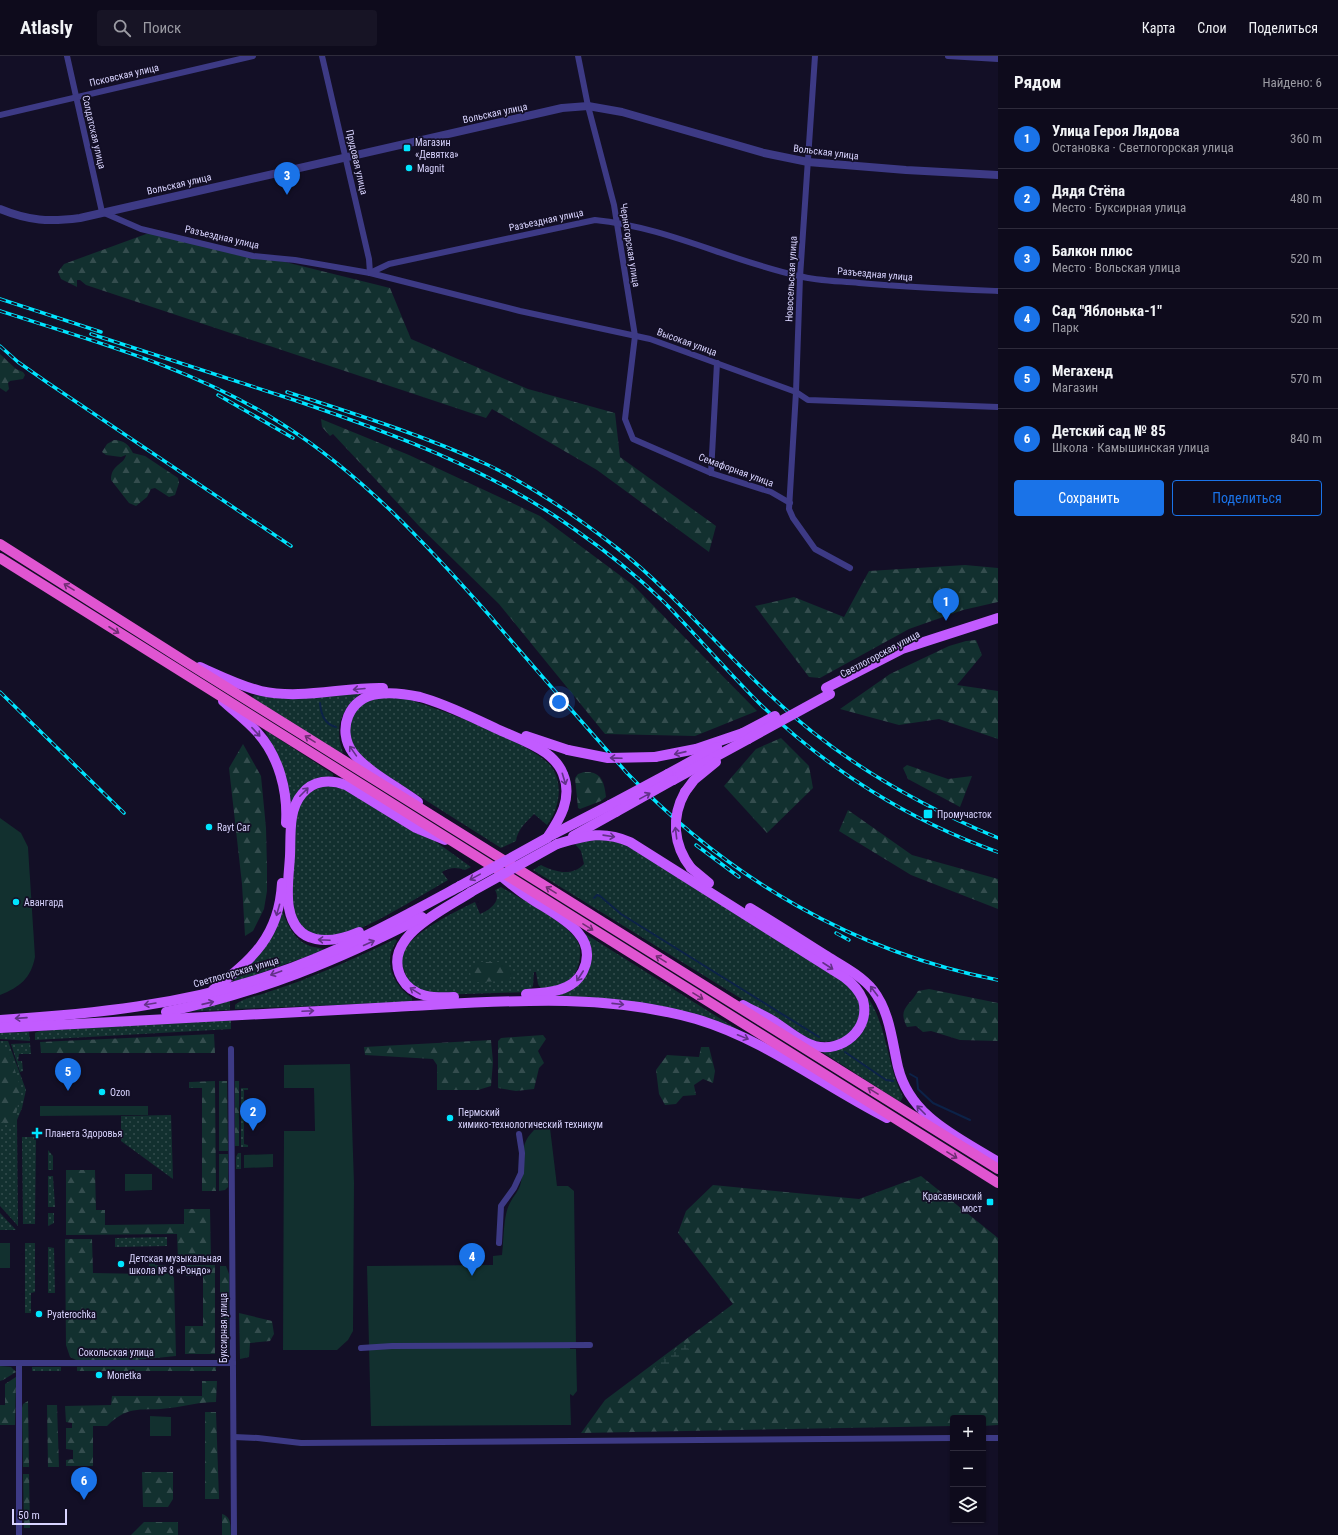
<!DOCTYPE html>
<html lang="ru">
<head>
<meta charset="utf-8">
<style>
	body { margin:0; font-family:"Roboto Condensed",sans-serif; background:#171425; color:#f1f3f6 }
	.controls { position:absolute; right:12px; bottom:12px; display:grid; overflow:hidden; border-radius:4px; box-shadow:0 1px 3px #0004 }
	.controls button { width:36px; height:36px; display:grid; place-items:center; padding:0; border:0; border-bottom:1px solid #2e2b3b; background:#0e0b1c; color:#f1f3f6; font:20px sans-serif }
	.scale { position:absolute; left:12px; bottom:10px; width:55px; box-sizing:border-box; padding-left:4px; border:2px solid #d9d4ff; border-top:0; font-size:11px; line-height:14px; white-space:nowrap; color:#d9d4ff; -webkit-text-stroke:3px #130f26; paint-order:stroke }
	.you { position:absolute; left:559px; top:646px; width:14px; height:14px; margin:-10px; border:3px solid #fff; border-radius:50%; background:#1a73e8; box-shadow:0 0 0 6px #1a73e833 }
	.badge { display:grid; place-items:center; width:26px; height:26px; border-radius:50%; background:#1a73e8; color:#fff; font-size:13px; font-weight:700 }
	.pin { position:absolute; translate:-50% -33px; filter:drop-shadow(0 1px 2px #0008) }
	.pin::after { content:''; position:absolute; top:21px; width:14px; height:12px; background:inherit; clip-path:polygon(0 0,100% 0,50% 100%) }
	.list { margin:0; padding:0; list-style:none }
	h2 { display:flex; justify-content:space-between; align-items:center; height:52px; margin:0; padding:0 16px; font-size:17px }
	h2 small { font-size:13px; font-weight:400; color:#9b9ba3 }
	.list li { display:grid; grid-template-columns:26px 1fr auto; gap:12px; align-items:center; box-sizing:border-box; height:60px; padding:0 16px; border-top:1px solid #2e2b3b }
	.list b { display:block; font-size:15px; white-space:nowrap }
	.list p { margin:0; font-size:13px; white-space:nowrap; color:#9b9ba3 }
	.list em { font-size:13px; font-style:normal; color:#9b9ba3 }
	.actions { display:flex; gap:8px; padding:12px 16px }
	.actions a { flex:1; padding:9px 0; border:1px solid #1a73e8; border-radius:4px; text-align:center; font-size:14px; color:#1a73e8 }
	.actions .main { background:#1a73e8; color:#fff }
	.icon { flex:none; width:22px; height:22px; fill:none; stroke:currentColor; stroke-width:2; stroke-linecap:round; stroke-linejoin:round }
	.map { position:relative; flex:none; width:998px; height:1479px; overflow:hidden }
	header { display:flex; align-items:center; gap:24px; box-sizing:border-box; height:56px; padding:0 20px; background:#0e0b1c; border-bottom:1px solid #2e2b3b }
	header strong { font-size:19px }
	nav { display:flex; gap:22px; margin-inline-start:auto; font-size:14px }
	.search { width:280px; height:36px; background:#171425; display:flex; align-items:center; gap:10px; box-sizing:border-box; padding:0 14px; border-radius:4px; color:#9b9ba3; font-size:15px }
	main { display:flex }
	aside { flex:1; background:#0e0b1c }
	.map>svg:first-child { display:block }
</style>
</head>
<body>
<header>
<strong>Atlasly</strong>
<div class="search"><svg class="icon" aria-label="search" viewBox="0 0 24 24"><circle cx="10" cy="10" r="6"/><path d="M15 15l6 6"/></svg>Поиск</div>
<nav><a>Карта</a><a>Слои</a><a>Поделиться</a></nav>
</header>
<main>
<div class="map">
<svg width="998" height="1479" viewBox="0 0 998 1479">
	<defs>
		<pattern id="grass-dots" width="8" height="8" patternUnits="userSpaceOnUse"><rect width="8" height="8" fill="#12302f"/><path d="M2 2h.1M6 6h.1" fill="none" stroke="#344d4e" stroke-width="1.8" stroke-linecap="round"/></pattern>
		<pattern id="forest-firs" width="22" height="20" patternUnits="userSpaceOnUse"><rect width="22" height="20" fill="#12302f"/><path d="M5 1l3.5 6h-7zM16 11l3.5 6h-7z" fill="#344d4e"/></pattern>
		<pattern id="wetland-marsh" width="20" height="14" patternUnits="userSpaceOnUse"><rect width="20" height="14" fill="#12302f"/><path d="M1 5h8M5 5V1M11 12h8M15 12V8" fill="none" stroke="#344d4e"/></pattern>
	</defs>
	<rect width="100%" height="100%" fill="#130f26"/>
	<!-- grass -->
	<g fill="url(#grass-dots)">
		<path d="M360 638C340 656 334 671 343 697L341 698 252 643 254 639 264 640Z"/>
		<path d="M399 641C431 649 530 686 550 709 564 726 560 752 547 769L534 758C527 765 517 774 516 785L501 792 367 707 358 699 347 674 355 652 373 642Z"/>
		<path d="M265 674 333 718V720C313 722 302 729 291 746H289L271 688Z"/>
		<path d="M336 729C384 750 429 780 471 811L465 814C457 811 450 811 442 816L448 824 436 831C415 843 343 888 322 883 300 877 294 862 291 842L296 756C306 735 314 731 336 729Z"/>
		<path d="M597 783 619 785 633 793 843 924C847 929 855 936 858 943 861 950 860 957 859 964 852 988 827 987 808 984L533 814 541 809C555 816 572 821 584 808L581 795 575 788Z"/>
		<path d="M501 831C519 842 573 869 579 889 581 895 580 904 578 910 574 927 557 931 542 934L538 928 536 916H534L533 930 527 936 437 939 410 930 399 900C413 876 450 858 475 846L480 858C489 854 502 846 495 834Z"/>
		<path d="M282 855C288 869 294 884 310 890 315 892 321 891 325 894L235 926 233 924Z"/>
		<path d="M582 876 592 882 751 982 697 962 557 940 572 933 586 917Z"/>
		<path d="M395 883 397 885C382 905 393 929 412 942V945L410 946 235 953V949C242 942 258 940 268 936 312 922 354 903 395 883Z"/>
		<path d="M866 939C888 969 886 1008 903 1041L900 1046 822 996C841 995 863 987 867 964 868 956 866 947 866 939Z"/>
		<path d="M230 944V954L193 955Z"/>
		<path d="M231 963V973L35 984V977L39 975Z"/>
		<path d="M29 976 30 985 0 983V977Z"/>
		<path d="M0 985H8L26 1034 22 1052 17 1064 18 1170 0 1150Z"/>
		<path d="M30 987 31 998H19L18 1005H22L23 1015 20 1016 11 988Z"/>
		<path d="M241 1032H248V1034H244V1088L248 1089V1091H241Z"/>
		<path d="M171 1059 173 1123 121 1085V1060Z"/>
		<path d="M22 1081H36L35 1168H23Z"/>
		<path d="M48 1094 53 1100V1114H48Z"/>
		<path d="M238 1097H241V1113H236V1101Z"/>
		<path d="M48 1120H53L55 1151H48Z"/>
		<path d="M0 1157 16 1174H0Z"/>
		<path d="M48 1157H54V1167L48 1170Z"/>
		<path d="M167 1181V1190L115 1191V1182Z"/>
		<path d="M25 1187H35V1236L31 1237V1257H25Z"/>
		<path d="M48 1191 54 1192 55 1237H48Z"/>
		<rect x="32" y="1311" width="29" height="4"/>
	</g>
	<!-- forest -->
	<g fill="url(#forest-firs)">
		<path d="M157 174 390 232 411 283 528 333 615 357 620 401 716 470 709 496 597 414 492 353 486 362 86 229 80 224H77V231L61 223 58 216 64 208Z"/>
		<path d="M0 298 16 313 23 316 25 319 23 323 10 325 8 327 9 333 6 336 0 332Z"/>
		<path d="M321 363 409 399 540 460 633 529 757 655 695 680 605 678 499 548 420 471 333 378 330 380 322 371Z"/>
		<path d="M114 384C124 384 129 389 133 397L145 400 178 422 179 427 175 439 169 441 155 432 151 433 147 441 136 450 129 447 111 424C111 408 124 409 126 399L121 401 106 399 102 396 107 388Z"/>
		<path d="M965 509 998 512V546L963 554 909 573 820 622 809 621 755 550 794 541 844 561 869 515Z"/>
		<path d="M976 584 982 599 957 629 998 635V683L939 663 899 669 840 653 890 618 949 590 966 585Z"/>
		<path d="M781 682 809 710 813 732 767 777 724 730 756 693Z"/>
		<path d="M243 688 261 720 266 772 267 811V835L264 853 253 875 245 880 242 828 229 712Z"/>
		<path d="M907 709 948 723 972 720 960 751 908 723 903 712Z"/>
		<path d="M584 716C602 715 604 726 606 741L601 745 580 753 578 752 575 722 578 718Z"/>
		<path d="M848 754 912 799 998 823V853L911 819 839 775Z"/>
		<path d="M479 906H501L509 910 512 921 507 925 476 926C470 921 469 917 471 909Z"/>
		<path d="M929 933 998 947V985L960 984 931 975 923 976 916 970 907 971C897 952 910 950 918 935Z"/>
		<path d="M214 978 215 997H41L40 986Z"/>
		<path d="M543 979 546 983 538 995 544 1007 539 1012 534 1033 516 1035 498 1032V985L501 982Z"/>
		<path d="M491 984 493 1006 491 1030 478 1034H437V1009L433 1003 365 999 364 991Z"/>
		<path d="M0 988 4 990 10 999 21 1033 14 1069 0 1066Z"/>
		<path d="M701 991H709L715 1015 713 1027 703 1023 694 1029 696 1039 683 1040 676 1048 665 1049 659 1038 656 1014 667 999 699 1001Z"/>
		<path d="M215 1025 216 1135H202V1032H189V1026Z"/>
		<path d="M219 1025H227L228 1095H219Z"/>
		<rect x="235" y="1025" width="4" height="65"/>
		<path d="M219 1098H228V1131L225 1134 219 1135Z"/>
		<path d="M66 1114H95L96 1154H105V1169L184 1168V1153H210L211 1203H178L177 1178 66 1179Z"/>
		<path d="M921 1120 998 1182V1369L983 1370V1362H953V1370L581 1377 605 1344 733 1248 678 1177 686 1155 713 1129 859 1143Z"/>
		<path d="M65 1183H92L93 1217 149 1218V1200L155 1201V1209H166L174 1222 176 1300 136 1304H76L70 1301 66 1289Z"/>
		<path d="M186 1209H215V1298H185V1270H203V1220H186Z"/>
		<path d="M220 1210H226L229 1218V1298H220Z"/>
		<path d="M239 1257 272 1265 274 1278 270 1285 250 1287 249 1301 240 1303Z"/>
		<path d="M0 1310 11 1311 16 1316 3 1324 0 1325Z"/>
		<rect x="77" y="1311" width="139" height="4"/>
		<path d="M16 1321 15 1369H0V1349H5V1328Z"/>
		<path d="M202 1325H217L216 1346C200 1346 186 1350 170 1352 143 1356 130 1347 107 1370H93V1410H66V1404L73 1403V1394L66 1393V1372H72V1367L66 1366 65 1350 111 1349 112 1340H202Z"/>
		<path d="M28 1345 29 1411H23L22 1352 23 1348Z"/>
		<path d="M47 1349H57L59 1411H48Z"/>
		<path d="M205 1356H216L219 1443H205Z"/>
		<path d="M142 1416H173V1443L168 1451H143Z"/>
		<path d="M23 1418H29L30 1472H24Z"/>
		<path d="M222 1458C232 1461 230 1470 231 1479H222Z"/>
		<path d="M144 1466H178V1479H131Z"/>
	</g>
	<!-- wetland -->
	<path fill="url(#wetland-marsh)" d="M684 1287 691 1296 662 1318 655 1310Z"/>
	<!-- green -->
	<g fill="#12302f">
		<path d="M0 762 21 777 28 791 35 901C31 922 20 931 0 939Z"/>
		<path d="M350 1008 354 1127 353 1275 348 1284 337 1294H283L284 1075H315L314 1032H284V1009Z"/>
		<path d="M40 1050H148V1059L40 1060Z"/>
		<path d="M550 1072 557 1130H568L574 1135 576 1287H570V1293H576L577 1335 573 1340 570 1338 571 1369 371 1370 367 1210 493 1209V1200L502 1199C504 1185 503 1159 510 1147 514 1139 519 1135 521 1126 527 1103 516 1092 534 1074Z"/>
		<path d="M273 1098V1111L244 1112V1099Z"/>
		<path d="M125 1118H152V1134L125 1135Z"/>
		<rect x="0" y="1187" width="10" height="25"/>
		<path d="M150 1360 171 1361V1380H150Z"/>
	</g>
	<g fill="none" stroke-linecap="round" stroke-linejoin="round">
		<!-- stream -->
		<g stroke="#0c2248" stroke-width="2">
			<path d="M320 647C321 658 324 668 336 671"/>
			<path d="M594 842 597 839 600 840 621 858 819 981"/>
			<path d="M845 996 886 1024 893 1025"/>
			<path d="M910 1018 917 1022 918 1033 933 1047 970 1064"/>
		</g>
		<!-- minor -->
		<g stroke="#3d3a85" stroke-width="6">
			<path d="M67 0 102 156 141 173 253 200 295 204 370 217 520 255 650 283 796 336 808 344 998 351"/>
			<path d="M322 0 369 203 370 217"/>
			<path d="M578 0 588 50 614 149 635 280 625 363 633 383 711 417 771 436 790 447"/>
			<path d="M815 0 800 221 796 336 789 453 793 462 815 493 850 512"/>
			<path d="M948 0 998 3"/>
			<path d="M0 59 253 0"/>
			<path d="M370 217 389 208 595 164C666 171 730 205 799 220 818 225 839 225 859 227 905 231 952 233 998 235"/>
			<path d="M711 417 717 307"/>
			<path d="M231 993 234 1479"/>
			<path d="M499 1187 501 1150 514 1132 521 1117 522 1097 519 1078"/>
			<path d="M361 1292 392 1290 590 1289"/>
			<path d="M0 1307H233"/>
			<path d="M19 1307V1479"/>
			<path d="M234 1381 258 1382 301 1387 953 1382"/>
			<path d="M983 1382H998"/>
		</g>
		<!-- tertiary -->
		<path stroke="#3d3a85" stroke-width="8" d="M0 153C29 165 49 166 80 162L562 52 588 50 622 56 764 97 808 106 906 114 998 119"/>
		<!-- primary -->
		<g stroke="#c25bff" stroke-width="10">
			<path d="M200 611C220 620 240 630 261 635 301 644 343 631 383 632"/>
			<path d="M826 632 902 593 998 562"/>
			<path d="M223 645C234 655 247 665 257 676 279 700 288 736 286 767"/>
			<path d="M526 680 568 694"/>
			<path d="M655 701 696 693 743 677"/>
			<path d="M668 718 717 691"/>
			<path d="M673 724 748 683"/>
			<path d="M685 736 694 724 716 706"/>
			<path d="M418 746C398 731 368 716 353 697 336 674 349 641 378 638 392 636 406 638 420 641 446 648 471 661 495 672 512 680 531 686 546 697 554 703 560 710 563 718 573 742 560 763 547 782"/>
			<path d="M573 780 616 756"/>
			<path d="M548 781 610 749"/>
			<path d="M557 788C585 780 602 774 630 786L844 921C852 927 859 934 863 944 871 973 842 997 815 990 799 986 784 971 770 963 761 958 752 954 743 949"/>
			<path d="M691 812 709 827"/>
			<path d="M501 820C510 827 520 836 530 842 555 859 601 878 583 915 573 936 547 937 526 938"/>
			<path d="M750 852C775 867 800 883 825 899 841 909 861 919 873 934 890 956 892 985 898 1011 910 1061 958 1081 998 1106"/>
			<path d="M359 876C331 888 296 891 289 852 286 836 289 817 290 800 291 780 288 754 302 738 313 724 330 723 346 729L416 772 445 784"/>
			<path d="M213 934C252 903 279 881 282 827"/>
			<path d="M454 941C435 942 413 942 402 923 379 882 444 854 471 836"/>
			<path d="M166 956C258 937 339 904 422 861"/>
			<path d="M0 964C92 958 184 949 271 919 338 897 399 863 460 830"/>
			<path d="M0 972C132 964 263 957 394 951 495 946 598 935 696 963 766 984 822 1029 887 1062"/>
		</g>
		<!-- trunk -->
		<g stroke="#e055d1" stroke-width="10">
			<path d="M0 488 183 604 998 1113"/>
			<path d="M0 502 998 1127"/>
		</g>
		<defs>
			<g id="rail">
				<path d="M0 243 101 276"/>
				<path d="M0 255C96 286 196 313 282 368 363 419 427 489 490 560 535 613 581 665 627 717 728 822 854 896 998 924"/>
				<path d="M91 278C159 300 227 322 294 344 391 377 490 413 574 473 606 495 637 520 665 547 697 580 727 615 760 648 827 713 910 765 998 796"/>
				<path d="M0 290 18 306 48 327 291 490"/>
				<path d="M287 336C355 358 423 379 488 409 534 431 577 461 617 492 673 536 719 592 771 640 836 702 916 748 998 782"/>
				<path d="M218 339 293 382"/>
				<path d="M0 636 124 757"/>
				<path d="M696 789 739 821"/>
				<path d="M836 877 849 884"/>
			</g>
		</defs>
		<!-- rail casing -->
		<use href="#rail" stroke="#00e5ff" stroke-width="3.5"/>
		<!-- rail -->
		<use href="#rail" stroke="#130f26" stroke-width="2" stroke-dasharray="6" stroke-linecap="butt"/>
		<!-- primary-bridge -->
		<g stroke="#c25bff" stroke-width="10">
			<path d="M743 677 775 660"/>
			<path d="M748 683 830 638"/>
			<path d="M568 694 608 702 655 701"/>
			<path d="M685 736C671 761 673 789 691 812"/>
			<path d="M610 749 668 718"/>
			<path d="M616 756 673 724"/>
			<path d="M460 830 547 782"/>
			<path d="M471 836 557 788"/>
		</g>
	</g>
	<!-- one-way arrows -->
	<defs><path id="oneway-shaft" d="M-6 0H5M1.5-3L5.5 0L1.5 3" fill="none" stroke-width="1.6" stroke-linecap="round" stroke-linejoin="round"/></defs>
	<g stroke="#6f2e73">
		<use href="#oneway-shaft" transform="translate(69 531) rotate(-148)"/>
		<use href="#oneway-shaft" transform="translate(114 574) rotate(33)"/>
		<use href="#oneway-shaft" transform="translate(310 683) rotate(-148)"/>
		<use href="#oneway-shaft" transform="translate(551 834) rotate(-148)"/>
		<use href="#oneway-shaft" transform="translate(588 871) rotate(32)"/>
		<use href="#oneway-shaft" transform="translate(661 903) rotate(-148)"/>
		<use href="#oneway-shaft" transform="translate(698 940) rotate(32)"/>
		<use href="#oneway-shaft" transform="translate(873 1035) rotate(-148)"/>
		<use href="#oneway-shaft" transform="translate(952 1099) rotate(32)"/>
	</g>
	<g stroke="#623188">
		<use href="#oneway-shaft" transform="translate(359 633) rotate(175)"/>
		<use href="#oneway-shaft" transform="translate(256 676) rotate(47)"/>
		<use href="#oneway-shaft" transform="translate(353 695) rotate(-125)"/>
		<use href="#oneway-shaft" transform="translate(680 697) rotate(167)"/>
		<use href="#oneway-shaft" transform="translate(616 702) rotate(-178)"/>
		<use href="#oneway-shaft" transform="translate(564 723) rotate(73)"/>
		<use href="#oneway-shaft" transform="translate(304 736) rotate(-45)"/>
		<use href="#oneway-shaft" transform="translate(645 740) rotate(-29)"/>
		<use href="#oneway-shaft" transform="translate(676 777) rotate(-97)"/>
		<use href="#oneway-shaft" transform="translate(609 780) rotate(8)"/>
		<use href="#oneway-shaft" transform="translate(475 821) rotate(151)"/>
		<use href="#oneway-shaft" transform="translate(278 854) rotate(106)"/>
		<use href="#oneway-shaft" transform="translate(324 884) rotate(-177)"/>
		<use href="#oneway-shaft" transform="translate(369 887) rotate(-24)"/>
		<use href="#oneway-shaft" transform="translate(828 910) rotate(33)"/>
		<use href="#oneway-shaft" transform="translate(276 917) rotate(160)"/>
		<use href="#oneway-shaft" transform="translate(580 920) rotate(123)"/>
		<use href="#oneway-shaft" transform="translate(415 935) rotate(-148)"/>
		<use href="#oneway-shaft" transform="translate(874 935) rotate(-127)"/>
		<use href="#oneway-shaft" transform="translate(208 947) rotate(-13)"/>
		<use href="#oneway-shaft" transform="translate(150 948) rotate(171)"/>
		<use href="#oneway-shaft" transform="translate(618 948) rotate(6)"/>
		<use href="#oneway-shaft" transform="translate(308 955) rotate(-3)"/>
		<use href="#oneway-shaft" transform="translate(21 962) rotate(176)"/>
		<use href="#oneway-shaft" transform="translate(743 981) rotate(22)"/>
		<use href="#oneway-shaft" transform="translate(921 1054) rotate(-135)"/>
	</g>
	<!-- markers -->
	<g fill="#00e5ff" stroke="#130f26" stroke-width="1.5">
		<rect x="403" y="88" width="8" height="8" rx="2"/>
		<circle cx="409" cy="112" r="4"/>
		<rect x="923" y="753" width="10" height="10" rx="2"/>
		<circle cx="209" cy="771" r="4"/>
		<circle cx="16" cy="846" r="4"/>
		<circle cx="102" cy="1036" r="4"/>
		<circle cx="450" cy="1062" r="4"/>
		<path d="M35 1071h4v4h4v4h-4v4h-4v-4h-4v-4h4z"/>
		<rect x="986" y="1142" width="8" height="8" rx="2"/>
		<circle cx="121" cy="1208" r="4"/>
		<circle cx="39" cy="1258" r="4"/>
		<circle cx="99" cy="1319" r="4"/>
	</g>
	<g text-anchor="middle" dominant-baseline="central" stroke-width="3.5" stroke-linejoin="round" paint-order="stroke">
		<!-- street labels -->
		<g font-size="10" fill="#d9d4ff" stroke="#130f26">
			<text transform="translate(124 19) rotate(-13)">Псковская улица</text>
			<text transform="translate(495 57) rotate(-12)">Вольская улица</text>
			<text transform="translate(94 76) rotate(77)">Солдатская улица</text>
			<text transform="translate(826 96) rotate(7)">Вольская улица</text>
			<text transform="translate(357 106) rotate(77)">Прудовая улица</text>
			<text transform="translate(179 128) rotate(-13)">Вольская улица</text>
			<text transform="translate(546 164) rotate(-12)">Разъездная улица</text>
			<text transform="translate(222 181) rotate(13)">Разъездная улица</text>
			<text transform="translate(630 189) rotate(81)">Черногорская улица</text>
			<text transform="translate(875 218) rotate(5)">Разъездная улица</text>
			<text transform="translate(791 223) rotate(-87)">Новосельская улица</text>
			<text transform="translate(687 286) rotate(20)">Высокая улица</text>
			<text transform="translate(736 414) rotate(20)">Семафорная улица</text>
			<text transform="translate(880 598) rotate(-28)">Светлогорская улица</text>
			<text transform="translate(236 916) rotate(-16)">Светлогорская улица</text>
			<text transform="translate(223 1272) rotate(-90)">Буксирная улица</text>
			<text x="116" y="1296">Сокольская улица</text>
		</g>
		<!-- poi labels -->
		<g font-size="10" fill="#d9d4ff" stroke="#130f26" text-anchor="start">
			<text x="415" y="86">Магазин<tspan x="415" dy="12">«Девятка»</tspan></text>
			<text x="417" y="112">Magnit</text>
			<text x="937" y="758">Промучасток</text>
			<text x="217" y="771">Rayt Car</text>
			<text x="24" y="846">Авангард</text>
			<text x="110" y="1036">Ozon</text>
			<text x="458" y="1056">Пермский<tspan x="458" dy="12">химико-технологический техникум</tspan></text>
			<text x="45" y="1077">Планета Здоровья</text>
			<text x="982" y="1140" text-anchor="end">Красавинский<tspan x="982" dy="12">мост</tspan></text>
			<text x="129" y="1202">Детская музыкальная<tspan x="129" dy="12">школа № 8 «Рондо»</tspan></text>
			<text x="47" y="1258">Pyaterochka</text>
			<text x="107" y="1319">Monetka</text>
		</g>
	</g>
</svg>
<div class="controls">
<button>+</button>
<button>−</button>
<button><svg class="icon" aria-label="layers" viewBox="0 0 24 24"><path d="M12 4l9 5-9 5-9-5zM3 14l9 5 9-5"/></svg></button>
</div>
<div class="scale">50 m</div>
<div class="you"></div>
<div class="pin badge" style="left:946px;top:565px">1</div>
<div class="pin badge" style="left:253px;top:1075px">2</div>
<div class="pin badge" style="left:287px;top:139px">3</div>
<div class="pin badge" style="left:472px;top:1220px">4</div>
<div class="pin badge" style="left:68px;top:1035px">5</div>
<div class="pin badge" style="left:84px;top:1444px">6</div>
</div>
<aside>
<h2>Рядом<small>Найдено: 6</small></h2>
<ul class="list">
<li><span class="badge">1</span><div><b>Улица Героя Лядова</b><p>Остановка · Светлогорская улица</p></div><em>360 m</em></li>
<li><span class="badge">2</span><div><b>Дядя Стёпа</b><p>Место · Буксирная улица</p></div><em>480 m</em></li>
<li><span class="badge">3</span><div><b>Балкон плюс</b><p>Место · Вольская улица</p></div><em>520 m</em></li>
<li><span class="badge">4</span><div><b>Сад &quot;Яблонька-1&quot;</b><p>Парк</p></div><em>520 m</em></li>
<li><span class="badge">5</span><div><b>Мегахенд</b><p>Магазин</p></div><em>570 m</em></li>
<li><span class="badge">6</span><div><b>Детский сад № 85</b><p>Школа · Камышинская улица</p></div><em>840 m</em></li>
</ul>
<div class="actions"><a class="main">Сохранить</a><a>Поделиться</a></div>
</aside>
</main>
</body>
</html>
